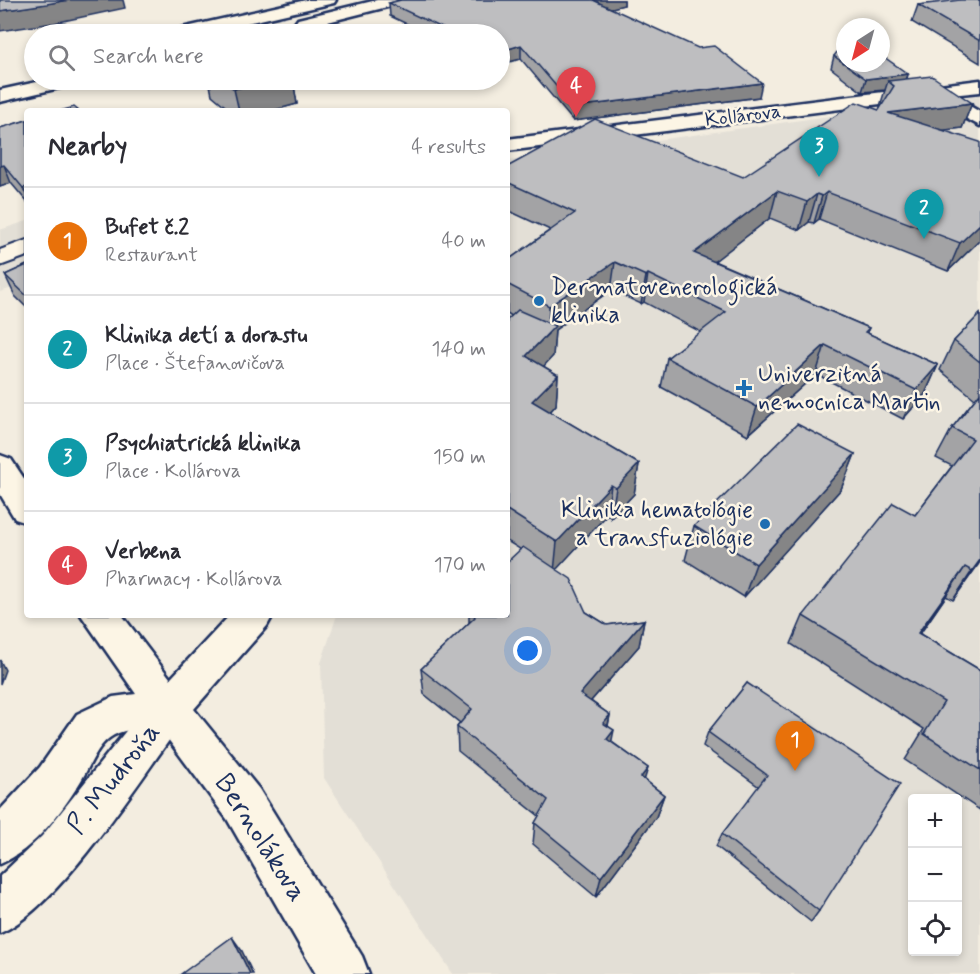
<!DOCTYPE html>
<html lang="en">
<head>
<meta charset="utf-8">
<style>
	body { margin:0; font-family:Mynerve,sans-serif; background:#f2f2f3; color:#2b2b33 }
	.controls { position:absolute; right:18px; bottom:18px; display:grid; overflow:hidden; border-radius:6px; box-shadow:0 3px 9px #0003 }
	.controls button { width:54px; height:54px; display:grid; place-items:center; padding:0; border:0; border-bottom:2px solid #e1e1e2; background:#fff; color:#2b2b33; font:30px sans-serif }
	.compass { position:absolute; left:836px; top:18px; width:54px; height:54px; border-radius:50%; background:#fff; box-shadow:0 3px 9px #0003; rotate:216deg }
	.you { position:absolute; left:528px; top:651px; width:21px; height:21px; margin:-15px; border:4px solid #fff; border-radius:50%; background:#1a73e8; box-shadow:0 0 0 9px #1a73e833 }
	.badge { display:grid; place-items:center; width:39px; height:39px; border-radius:50%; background:#db2777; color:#fff; font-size:20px; font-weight:700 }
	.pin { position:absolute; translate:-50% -50px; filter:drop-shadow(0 2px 3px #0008) }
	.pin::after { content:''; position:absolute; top:32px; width:21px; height:18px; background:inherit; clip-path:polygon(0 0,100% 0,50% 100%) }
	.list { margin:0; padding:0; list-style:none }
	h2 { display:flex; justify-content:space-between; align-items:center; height:78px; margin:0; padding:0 24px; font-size:26px }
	h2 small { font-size:20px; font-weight:400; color:#7c7c81 }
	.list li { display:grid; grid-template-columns:39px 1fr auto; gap:18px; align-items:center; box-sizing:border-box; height:108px; padding:0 24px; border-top:2px solid #e1e1e2 }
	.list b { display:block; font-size:22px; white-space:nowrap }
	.list p { margin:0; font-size:20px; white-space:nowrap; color:#7c7c81 }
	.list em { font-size:20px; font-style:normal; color:#7c7c81 }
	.icon { flex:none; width:33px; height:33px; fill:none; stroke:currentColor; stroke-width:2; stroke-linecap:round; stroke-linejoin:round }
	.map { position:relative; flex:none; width:980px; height:974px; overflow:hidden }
	.search { position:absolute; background:#fff; box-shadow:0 3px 9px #0003; left:24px; top:24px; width:486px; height:66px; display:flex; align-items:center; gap:15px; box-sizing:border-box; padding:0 21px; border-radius:33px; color:#7c7c81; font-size:22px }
	.panel { position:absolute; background:#fff; box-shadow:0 3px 9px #0003; left:24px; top:108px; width:486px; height:510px; border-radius:6px }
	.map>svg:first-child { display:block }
</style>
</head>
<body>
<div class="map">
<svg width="980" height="974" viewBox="0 0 980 974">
	<rect width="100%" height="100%" fill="#f3ede0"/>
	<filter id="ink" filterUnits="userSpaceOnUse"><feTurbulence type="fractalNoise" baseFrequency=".0167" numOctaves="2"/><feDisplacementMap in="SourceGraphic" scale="12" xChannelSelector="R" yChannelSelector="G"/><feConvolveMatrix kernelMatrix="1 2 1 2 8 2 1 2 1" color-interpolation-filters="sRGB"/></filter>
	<g filter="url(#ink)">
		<!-- built -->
		<g fill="#e3dfd6" fill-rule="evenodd">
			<path d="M980 95V974H453L324 778 321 663 337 615H507V161ZM912 798H958V952H912Z"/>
			<path d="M27 221V283L0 292V230Z"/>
		</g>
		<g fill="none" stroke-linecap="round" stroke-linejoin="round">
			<defs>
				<path id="pedestrian" d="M27 240V256L0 266V250Z"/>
				<g id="minor">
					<path d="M980 80V92L951 95 980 112V126L928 98 507 151V139Z"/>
					<path d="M230 615H273L267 626 194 709 259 789 362 956 369 974H316L227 819 159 727C145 729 127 728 114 735 98 743 91 764 82 779 63 810 34 850 0 864V810L40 767 77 714 113 697 159 691Z"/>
				</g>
				<g id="primary">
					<path d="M306 0H336L334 3 199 34H170L173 30Z"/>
					<path d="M377 0H405L403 3 304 28 295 23 298 19Z"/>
					<path d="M46 80H78L76 84 0 102V90Z"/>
					<path d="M0 455 11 459 27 483V523L15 519 0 494Z"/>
					<path d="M81 615H122L183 695 189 708 183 721C143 775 58 909 0 933V876L42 836 145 707Z"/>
				</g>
			</defs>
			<!-- pedestrian casing -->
			<use href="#pedestrian" stroke="#1b2f5e" stroke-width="4"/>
			<!-- minor casing -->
			<use href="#minor" stroke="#1b2f5e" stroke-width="5"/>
			<!-- primary casing -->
			<use href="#primary" stroke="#1b2f5e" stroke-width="5"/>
			<!-- pedestrian -->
			<use href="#pedestrian" fill="#fcf5e5" fill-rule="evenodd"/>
			<!-- minor -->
			<use href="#minor" fill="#fcf5e5" fill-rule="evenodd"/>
			<!-- primary -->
			<use href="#primary" fill="#fcf5e5" fill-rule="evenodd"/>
		</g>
		<!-- wall -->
		<g fill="#a3a3a5" stroke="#1b2f5e" stroke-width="1.5">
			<path d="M401 0H624V5L610 8 759 97 573 121 521 59 505 63 500 60V34H428L390 16 389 3Z"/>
			<path d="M980 0V63L912 22 918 5Z"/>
			<path d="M834 56 908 74 907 79 972 103 962 128 944 130 980 240 948 271 819 219 814 223 809 222 799 230 770 218 714 261 869 328 867 333 938 365 925 394 903 419 816 374 748 435 661 387 667 358 701 332 644 302 641 304 611 290 555 330 553 356 543 366 558 375 556 405 550 412 639 464 634 494 611 518 607 515 556 569 586 612 607 625 644 620 639 646 591 701 610 715 608 726 612 742 648 768 644 779 664 795 656 817 596 897 533 844 535 823 539 816 458 751 457 727 460 723 424 694 421 669 469 623V615H507L520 549 507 541V320L512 316 507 313V261L550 230 507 210V167L743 177 879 110 880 107V106L885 90 862 92 831 68Z"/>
			<path d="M209 80H293L297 104 271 111H231L212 95Z"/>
			<path d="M27 120V202L11 183 0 187V128Z"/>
			<path d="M27 265V308L15 296 5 275Z"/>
			<path d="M980 314V562L953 600 946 596 920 634 980 670V810L905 760 924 729 791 644 803 616 915 515 952 466 936 458 952 428 975 399 940 370 954 341Z"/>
			<path d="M855 454 841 489 744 597 685 560 694 526Z"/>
			<path d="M747 683 819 911 811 922 716 846 722 834 759 787 703 746 708 732Z"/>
		</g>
		<!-- shaded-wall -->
		<g fill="#858586" stroke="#1b2f5e" stroke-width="1.5">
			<path d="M69 0H123L125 8 54 23 0 31V11Z"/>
			<path d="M594 0H624V5L592 13Z"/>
			<path d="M521 45V59L505 63V50Z"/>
			<path d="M908 74 904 87 894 86 888 81 885 90 862 92 866 79Z"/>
			<path d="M272 80H293L297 104 271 111H239L234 89Z"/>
			<path d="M762 83 759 97 573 121 574 107Z"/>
			<path d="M972 103 962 128 879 138 888 113Z"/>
			<path d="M4 165 11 183 0 187V166Z"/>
			<path d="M27 187V197L23 188Z"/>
			<path d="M777 191 770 218 689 281 694 253Z"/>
			<path d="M827 192 819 219 814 223 822 196Z"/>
			<path d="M817 194 809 222 799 230 807 202Z"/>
			<path d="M980 224V240L948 271 960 243Z"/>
			<path d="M615 262 611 290 555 330 553 356 525 387 526 356 548 334 549 306Z"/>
			<path d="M648 274 644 302 641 304 646 276Z"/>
			<path d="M825 345 816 374 748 435 757 407Z"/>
			<path d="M938 365 925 394 903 419 916 390Z"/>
			<path d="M558 375 556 405 531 432 532 401Z"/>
			<path d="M855 454 841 489 744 597 756 564Z"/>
			<path d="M639 464 634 494 611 518 616 488Z"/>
			<path d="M611 485 607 515 554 572 557 542Z"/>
			<path d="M980 560V562L953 600 972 571Z"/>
			<path d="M965 567 946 596 900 662 918 633Z"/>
			<path d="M644 620 639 646 576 718 580 694Z"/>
			<path d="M0 660 5 670 0 684Z"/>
			<path d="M610 715 605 739 603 723Z"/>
			<path d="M614 730 609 754 607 739Z"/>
			<path d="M648 768 641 791V777Z"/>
			<path d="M664 795 656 817 596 897 601 877Z"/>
			<path d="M232 937 242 951 253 974H250Z"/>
		</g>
		<!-- building -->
		<g fill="#bebec0" stroke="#1b2f5e" stroke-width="1.5">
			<path d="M0 0H69L47 4 0 11Z"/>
			<path d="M401 0H594H593L698 48 714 46 762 83 574 107 521 45 505 50 500 47V34H455L389 3Z"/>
			<path d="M960 0H980V41L918 5Z"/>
			<path d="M845 41V63H881V55L908 74 866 79 834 56Z"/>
			<path d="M932 76 972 103 888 113 980 142V224L960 243 827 192 822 196 817 194 807 202 777 191 694 253 869 328 865 332 938 365 916 390 825 345 757 407 667 358 726 312 648 274 646 276 615 262 549 306 507 284V261L575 213 507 182V167L595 119 743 177 856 102 879 110 894 86 888 81Z"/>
			<path d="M222 80H272L234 89Z"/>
			<path d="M74 107 79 111H60Z"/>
			<path d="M27 120V187L23 188 4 165 0 166V128Z"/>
			<path d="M27 265V296L5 275Z"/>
			<path d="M518 310 555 326 526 356 558 375 532 401 639 464 616 488 611 485 557 542 507 510V320Z"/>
			<path d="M980 314V362L954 341Z"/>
			<path d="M980 393V560L972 571 965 567 918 633 980 670V770L924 734 944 702 803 616 893 503 915 515 973 439 952 428Z"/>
			<path d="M797 424 855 454 756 564 694 526Z"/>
			<path d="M523 547 571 579 586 612 607 625 644 620 580 694 610 715 603 723 614 730 607 739 648 768 641 777 664 795 601 877 535 823 548 800 457 727 472 709 421 669 475 617 474 615H507V562Z"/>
			<path d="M747 683 900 784 819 911 722 834 767 775 708 732Z"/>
			<path d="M232 937 250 974H181Z"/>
		</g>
	</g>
	<!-- markers -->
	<g fill="#1f6fb2" stroke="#fcf5e5" stroke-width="2">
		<circle cx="539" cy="301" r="6"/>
		<path d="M741 379h6v6h6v6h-6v6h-6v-6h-6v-6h6z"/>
		<circle cx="765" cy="524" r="6"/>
	</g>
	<g text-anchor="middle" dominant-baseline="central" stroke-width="5" stroke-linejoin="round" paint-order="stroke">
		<!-- far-street labels -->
		<g font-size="20" fill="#1b2f5e" stroke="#fcf5e5">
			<text transform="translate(743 116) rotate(-7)">Kollárova</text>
		</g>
		<!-- poi labels -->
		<g font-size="24" fill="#1b2f5e" stroke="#fcf5e5" text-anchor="start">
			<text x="551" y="287">Dermatovenerologická<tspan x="551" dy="28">klinika</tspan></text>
			<text x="758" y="374">Univerzitná<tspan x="758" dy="28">nemocnica Martin</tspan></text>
			<text x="753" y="510" text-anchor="end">Klinika hematológie<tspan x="753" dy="28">a transfuziológie</tspan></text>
		</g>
		<!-- near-street labels -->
		<g font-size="28" fill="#1b2f5e" stroke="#fcf5e5">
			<text transform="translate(114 779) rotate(-52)">P. Mudroňa</text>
			<text transform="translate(260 838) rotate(57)">Bernolákova</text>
		</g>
	</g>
</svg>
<div class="controls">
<button>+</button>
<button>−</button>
<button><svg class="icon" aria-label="locate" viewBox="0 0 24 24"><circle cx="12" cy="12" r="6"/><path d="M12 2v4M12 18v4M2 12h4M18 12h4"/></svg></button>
</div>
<svg class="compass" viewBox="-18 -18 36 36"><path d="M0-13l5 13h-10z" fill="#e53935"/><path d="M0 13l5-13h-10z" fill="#7c7c81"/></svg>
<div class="you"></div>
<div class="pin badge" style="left:795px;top:771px;background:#e8710a">1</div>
<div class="pin badge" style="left:924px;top:239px;background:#0f9aa8">2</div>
<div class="pin badge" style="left:819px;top:177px;background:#0f9aa8">3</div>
<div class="pin badge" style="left:576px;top:117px;background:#e0444e">4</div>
<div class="search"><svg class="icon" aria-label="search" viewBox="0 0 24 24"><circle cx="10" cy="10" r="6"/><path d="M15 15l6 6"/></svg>Search here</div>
<section class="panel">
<h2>Nearby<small>4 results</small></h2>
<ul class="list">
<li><span class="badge" style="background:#e8710a">1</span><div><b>Bufet č.2</b><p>Restaurant</p></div><em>40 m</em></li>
<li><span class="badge" style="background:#0f9aa8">2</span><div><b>Klinika detí a dorastu</b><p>Place · Štefanovičova</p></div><em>140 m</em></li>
<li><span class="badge" style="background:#0f9aa8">3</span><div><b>Psychiatrická klinika</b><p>Place · Kollárova</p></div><em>150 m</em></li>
<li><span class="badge" style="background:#e0444e">4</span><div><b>Verbena</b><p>Pharmacy · Kollárova</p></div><em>170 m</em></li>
</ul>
</section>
</div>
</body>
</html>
